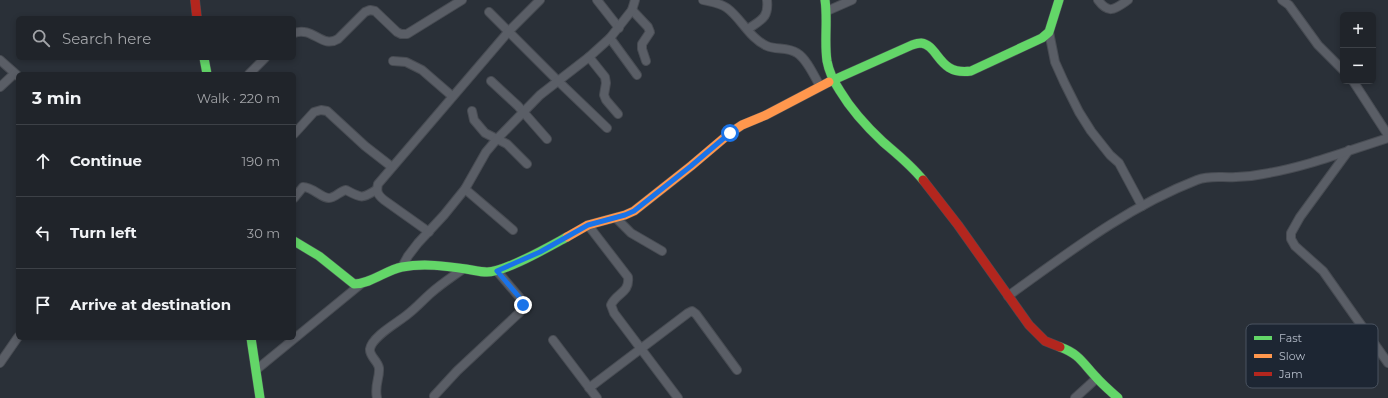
<!DOCTYPE html>
<html lang="en">
<head>
<meta charset="utf-8">
<style>
	body { margin:0; font-family:Montserrat,sans-serif; background:#2d3036; color:#f1f3f6 }
	.controls { position:absolute; right:12px; top:12px; display:grid; overflow:hidden; border-radius:6px; box-shadow:0 2px 6px #0003 }
	.controls button { width:36px; height:36px; display:grid; place-items:center; padding:0; border:0; border-bottom:1px solid #3d4147; background:#20242a; color:#f1f3f6; font:20px sans-serif }
	.stop { position:absolute; width:12px; height:12px; margin:-9px; border:3px solid #1a73e8; border-radius:50%; background:#fff }
	.stop.end { background:#1a73e8; border-color:#fff; box-shadow:0 1px 4px #0008 }
	.list { margin:0; padding:0; list-style:none }
	h2 { display:flex; justify-content:space-between; align-items:center; height:52px; margin:0; padding:0 16px; font-size:17px }
	h2 small { font-size:13px; font-weight:400; color:#a2a4a8 }
	.list li { display:grid; grid-template-columns:26px 1fr auto; gap:12px; align-items:center; box-sizing:border-box; height:72px; padding:0 16px; border-top:1px solid #3d4147 }
	.list b { display:block; font-size:15px; white-space:nowrap }
	.list em { font-size:13px; font-style:normal; color:#a2a4a8 }
	.icon { flex:none; width:22px; height:22px; fill:none; stroke:currentColor; stroke-width:2; stroke-linecap:round; stroke-linejoin:round }
	.map { position:relative; flex:none; width:1388px; height:398px; overflow:hidden }
	.search { position:absolute; background:#20242a; box-shadow:0 2px 6px #0003; left:16px; top:16px; width:280px; height:44px; display:flex; align-items:center; gap:10px; box-sizing:border-box; padding:0 14px; border-radius:6px; color:#a2a4a8; font-size:15px }
	.panel { position:absolute; background:#20242a; box-shadow:0 2px 6px #0003; left:16px; top:72px; width:280px; height:268px; border-radius:6px }
	.map>svg:first-child { display:block }
</style>
</head>
<body>
<div class="map">
<svg width="1388" height="398" viewBox="0 0 1388 398">
	<rect width="100%" height="100%" fill="#2a3038"/>
	<g fill="none" stroke-linecap="round" stroke-linejoin="round">
		<defs>
			<g id="street">
				<path d="M597 0 619 28"/>
				<path d="M703 0C711 2 720 3 727 8 741 18 750 39 767 46 776 50 788 47 797 53 807 59 814 76 820 86"/>
				<path d="M1098 0C1109 15 1115 9 1128 0"/>
				<path d="M1282 0 1289 5 1318 45 1343 70"/>
				<path d="M632 10 648 27 650 32 642 44V49L646 61"/>
				<path d="M827 11 852 0"/>
				<path d="M489 12 558 81 607 128"/>
				<path d="M748 29C761 20 769 18 767 0"/>
				<path d="M1049 32 1055 62 1064 82 1079 112 1091 131 1110 155 1119 163 1142 206"/>
				<path d="M294 33C313 26 322 49 338 39L365 12 370 10 375 11 397 32 401 34H407L462 0"/>
				<path d="M610 38 637 75"/>
				<path d="M589 57 605 77 606 83 604 95 606 100 618 114"/>
				<path d="M0 60 18 76"/>
				<path d="M393 61 406 62 422 70 452 96"/>
				<path d="M249 74 265 58"/>
				<path d="M491 81 518 106 547 139"/>
				<path d="M1353 81 1388 135"/>
				<path d="M0 87 14 74"/>
				<path d="M472 111 474 120 485 133 507 144 527 164"/>
				<path d="M294 134 314 112 321 110 327 111 365 146 392 167"/>
				<path d="M1349 150 1300 217 1291 233V239L1295 246 1323 271 1388 363"/>
				<path d="M465 189 513 230"/>
				<path d="M294 198 303 187C313 187 321 198 329 198 335 198 340 191 346 190 361 198 362 199 376 190"/>
				<path d="M616 218 631 233 662 251"/>
				<path d="M588 225 628 277C630 293 616 293 611 305L614 313 678 398"/>
				<path d="M429 232 384 200C378 195 376 192 378 184L509 31 540 0"/>
				<path d="M402 267 408 256 418 243 444 215 465 189 486 152 497 139 540 95 589 57 610 38 632 10 635 0"/>
				<path d="M1008 296C1068 253 1127 207 1197 180 1210 175 1222 178 1236 177 1244 177 1254 176 1263 174 1306 167 1347 151 1388 138"/>
				<path d="M553 340 597 398"/>
				<path d="M0 363 18 337"/>
				<path d="M256 370 361 284"/>
				<path d="M589 388 688 313 692 311 696 314 737 370"/>
				<path d="M434 396 457 371 520 312C524 306 523 303 520 298L497 271"/>
				<path d="M377 398C374 385 380 378 379 368 378 361 369 356 370 349 372 336 399 322 408 314 416 308 423 300 431 293 441 284 452 277 463 269"/>
				<path d="M1075 398 1097 378"/>
			</g>
			<g id="fast">
				<path d="M825 0C828 20 824 41 827 61 829 72 834 82 840 91 852 111 867 127 883 142 897 154 911 165 923 180"/>
				<path d="M204 58 207 74"/>
				<path d="M829 82 912 45C915 44 918 43 921 43 939 45 938 76 971 71L1042 38 1049 32 1059 0"/>
				<path d="M294 241 319 256 354 284C371 284 386 270 402 267 424 263 445 266 466 269 473 270 480 272 487 272 506 272 550 246 567 237"/>
				<path d="M251 338 260 398"/>
				<path d="M1060 347C1079 354 1082 362 1095 376 1102 384 1110 391 1118 398"/>
			</g>
			<path id="slow" d="M567 237 588 225 625 215 634 211 691 166 730 133 742 125 766 115 829 82"/>
			<g id="jam">
				<path d="M195 0 197 18"/>
				<path d="M923 180 958 225 1029 325 1045 341 1060 347"/>
			</g>
		</defs>
		<!-- street casing -->
		<use href="#street" stroke="#484c53" stroke-width="10"/>
		<!-- fast casing -->
		<use href="#fast" stroke="#484c53" stroke-width="10"/>
		<!-- slow casing -->
		<use href="#slow" stroke="#484c53" stroke-width="10"/>
		<!-- jam casing -->
		<use href="#jam" stroke="#484c53" stroke-width="10"/>
		<!-- street -->
		<use href="#street" stroke="#5a5e66" stroke-width="8"/>
		<!-- fast -->
		<use href="#fast" stroke="#63d668" stroke-width="9"/>
		<!-- slow -->
		<use href="#slow" stroke="#ff974d" stroke-width="9"/>
		<!-- jam -->
		<use href="#jam" stroke="#b3261e" stroke-width="9"/>
	</g>
	<g fill="none" stroke-linecap="round" stroke-linejoin="round">
		<!-- route -->
		<path stroke="#1a73e8" stroke-width="5" d="M523 305 520 298 497 271 540 252 588 225 625 215 634 211 691 166 730 133"/>
	</g>
	<!-- legend -->
	<rect x="1246" y="324" width="132" height="64" rx="6" fill="#1d2633" stroke="#4a5360" stroke-width="1"/>
	<rect x="1254" y="336" width="18" height="4" fill="#63d668"/>
	<rect x="1254" y="354" width="18" height="4" fill="#ff974d"/>
	<rect x="1254" y="372" width="18" height="4" fill="#b3261e"/>
	<g font-size="11" fill="#b4bcc9">
		<text x="1279" y="342">Fast</text>
		<text x="1279" y="360">Slow</text>
		<text x="1279" y="378">Jam</text>
	</g>
</svg>
<div class="controls">
<button>+</button>
<button>−</button>
</div>
<div class="stop" style="left:730px;top:133px"></div>
<div class="stop end" style="left:523px;top:305px"></div>
<div class="search"><svg class="icon" aria-label="search" viewBox="0 0 24 24"><circle cx="10" cy="10" r="6"/><path d="M15 15l6 6"/></svg>Search here</div>
<section class="panel">
<h2>3 min<small>Walk · 220 m</small></h2>
<ul class="list">
<li><svg class="icon" aria-label="ahead" viewBox="0 0 24 24"><path d="M12 20V5M6 11l6-6 6 6"/></svg><div><b>Continue</b></div><em>190 m</em></li>
<li><svg class="icon" aria-label="left" viewBox="0 0 24 24"><path d="M17 20v-9H6M10 6l-5 5 5 5"/></svg><div><b>Turn left</b></div><em>30 m</em></li>
<li><svg class="icon" aria-label="arrive" viewBox="0 0 24 24"><path d="M6 21V4h12l-3 4 3 4H6"/></svg><div><b>Arrive at destination</b></div></li>
</ul>
</section>
</div>
</body>
</html>
